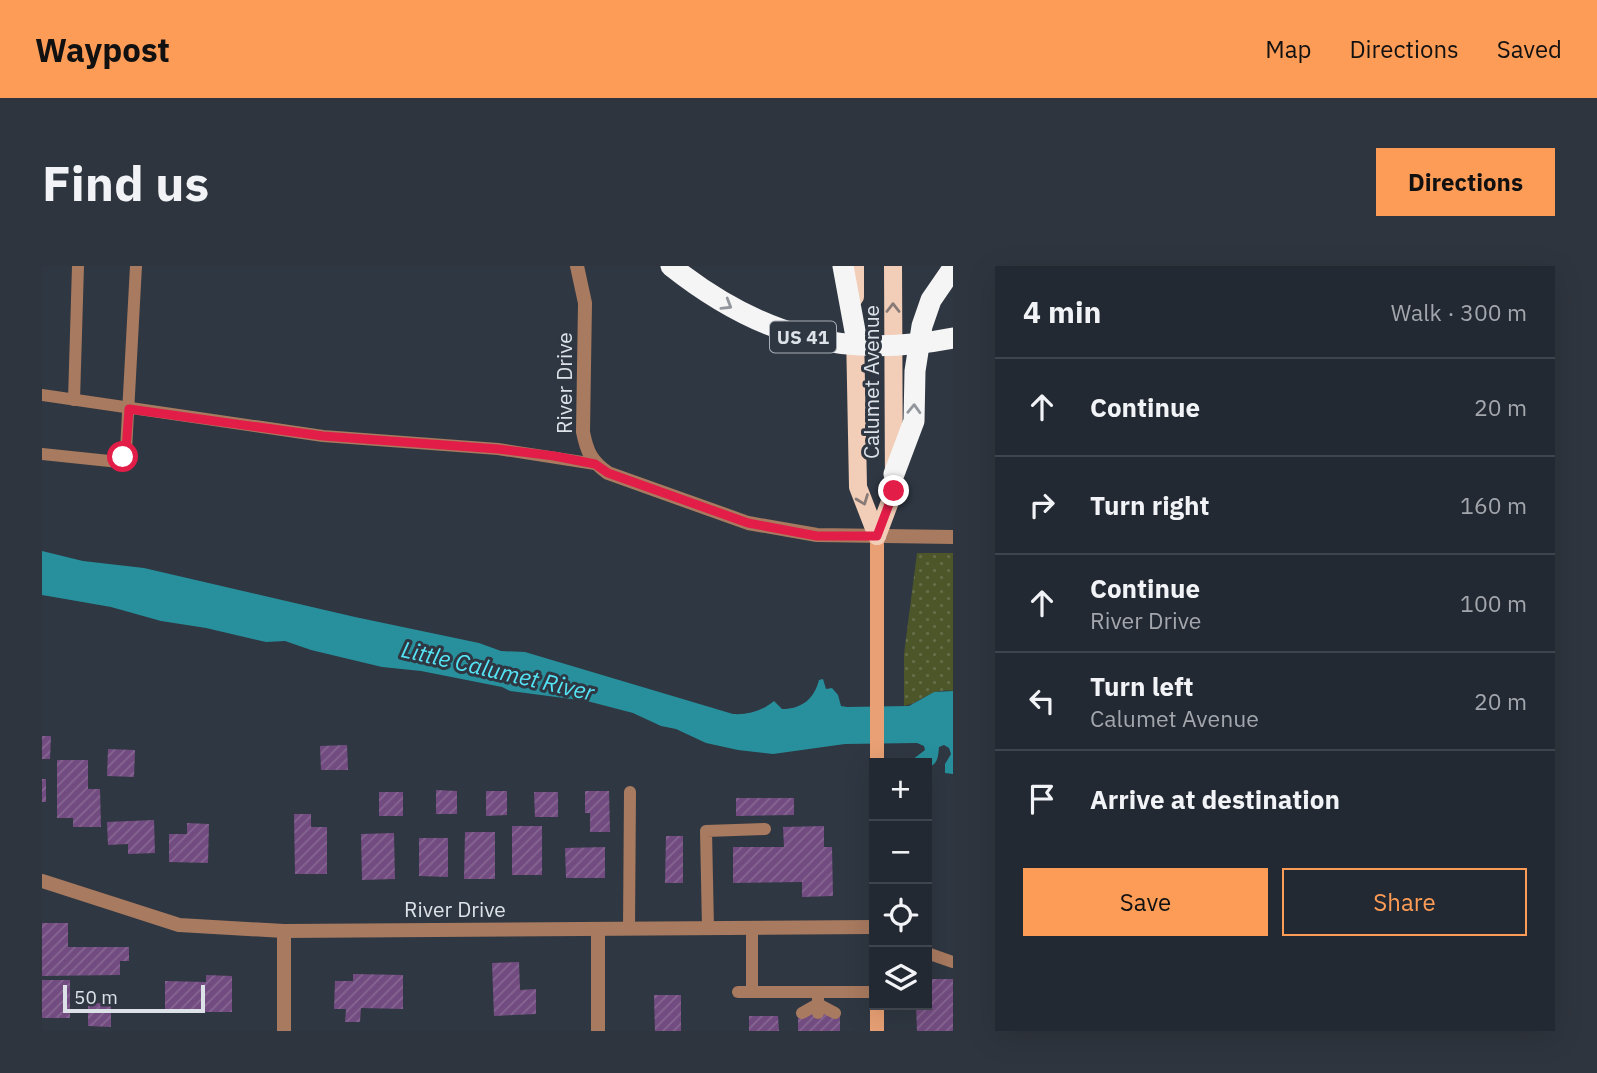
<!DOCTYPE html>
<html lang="en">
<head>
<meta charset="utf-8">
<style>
	body { margin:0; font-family:"IBM Plex Sans",sans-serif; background:#2f353e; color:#f1f3f6 }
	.controls { position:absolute; right:21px; bottom:21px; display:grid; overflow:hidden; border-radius:0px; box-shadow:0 7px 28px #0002 }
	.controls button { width:63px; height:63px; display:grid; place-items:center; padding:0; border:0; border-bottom:2px solid #40454d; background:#232932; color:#f1f3f6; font:35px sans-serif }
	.scale { position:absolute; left:21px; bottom:18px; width:142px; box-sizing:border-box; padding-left:7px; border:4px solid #dde2e9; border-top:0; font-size:19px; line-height:24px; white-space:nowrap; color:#dde2e9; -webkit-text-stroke:5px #2f3742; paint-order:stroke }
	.stop { position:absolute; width:21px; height:21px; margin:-16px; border:5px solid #e11d48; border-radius:50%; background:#fff }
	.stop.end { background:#e11d48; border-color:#fff; box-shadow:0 2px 7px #0008 }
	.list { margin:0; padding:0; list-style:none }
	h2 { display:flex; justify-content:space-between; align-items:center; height:91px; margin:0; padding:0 28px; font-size:30px }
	h2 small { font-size:23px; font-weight:400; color:#a3a6ac }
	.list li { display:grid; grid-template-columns:46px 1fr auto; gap:21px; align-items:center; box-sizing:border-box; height:98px; padding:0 28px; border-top:2px solid #40454d }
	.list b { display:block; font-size:26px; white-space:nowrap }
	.list p { margin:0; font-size:23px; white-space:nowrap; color:#a3a6ac }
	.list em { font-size:23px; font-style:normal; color:#a3a6ac }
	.actions { display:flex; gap:14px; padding:21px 28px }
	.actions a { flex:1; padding:16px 0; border:2px solid #fd9c56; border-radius:0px; text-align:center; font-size:24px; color:#fd9c56 }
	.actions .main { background:#fd9c56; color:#111 }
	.icon { flex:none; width:38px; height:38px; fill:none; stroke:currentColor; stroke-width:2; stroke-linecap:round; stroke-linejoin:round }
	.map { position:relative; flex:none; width:911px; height:765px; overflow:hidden; border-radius:0px }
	header { display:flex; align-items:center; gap:42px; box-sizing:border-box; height:98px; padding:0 35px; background:#fd9c56; color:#111 }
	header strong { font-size:33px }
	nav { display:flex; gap:38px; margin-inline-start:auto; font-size:24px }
	.intro { display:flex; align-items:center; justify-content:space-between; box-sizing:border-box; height:168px; padding:0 42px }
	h1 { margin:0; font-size:49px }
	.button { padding:18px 32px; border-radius:0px; background:#fd9c56; color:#111; font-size:24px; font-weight:700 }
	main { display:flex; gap:42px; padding:0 42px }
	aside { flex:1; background:#232932; border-radius:0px; box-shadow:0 7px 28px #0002 }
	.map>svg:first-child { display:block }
</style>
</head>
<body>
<header>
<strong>Waypost</strong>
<nav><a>Map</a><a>Directions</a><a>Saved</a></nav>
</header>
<div class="intro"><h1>Find us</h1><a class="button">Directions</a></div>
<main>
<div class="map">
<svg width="911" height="765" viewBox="0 0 911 765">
	<defs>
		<pattern id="green-dots" width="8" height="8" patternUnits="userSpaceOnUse" patternTransform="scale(1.75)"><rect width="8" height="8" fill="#4c5629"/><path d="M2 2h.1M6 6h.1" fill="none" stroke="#656e48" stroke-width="1.8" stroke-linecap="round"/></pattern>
		<pattern id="building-hatch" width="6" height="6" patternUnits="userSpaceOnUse" patternTransform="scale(1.75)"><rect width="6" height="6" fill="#724c80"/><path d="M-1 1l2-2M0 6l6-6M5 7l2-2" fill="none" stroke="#866692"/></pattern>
	</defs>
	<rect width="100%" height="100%" fill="#2f3742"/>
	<!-- green -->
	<path fill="url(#green-dots)" d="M875 287H911V425C887 422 880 437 862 440V388Z"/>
	<!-- water -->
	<path fill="#27909c" d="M0 285 41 295 102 302 313 351 437 377 459 385 483 386 691 448C706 449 720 445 732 435L740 443C760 443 772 433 777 414L781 413 784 423 790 422 796 429 799 440 805 441 867 440 892 426 911 425V508L903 507V498L909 488 907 482 902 479 897 481C896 492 896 498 885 502V497H866L883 484 882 480 875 477 803 478 731 488 696 484 664 477 634 463 619 460 591 447 545 435 468 425 460 421 379 405 340 401 269 384 243 375 224 376 164 362 119 355 69 341 0 329Z"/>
	<!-- building -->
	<g fill="url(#building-hatch)">
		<path d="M0 470H9L8 493H0Z"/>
		<path d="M305 479 306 504H279L278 480Z"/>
		<path d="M66 483 93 484 92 511 65 510Z"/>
		<path d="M15 494H46V523H58L59 561H31V552H15Z"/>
		<rect x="0" y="513" width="4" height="23"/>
		<path d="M394 524 415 525V548H394Z"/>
		<path d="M444 525H465V549L444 550Z"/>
		<path d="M543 525H567L568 566H548V547H543Z"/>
		<rect x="337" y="526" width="24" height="24"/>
		<path d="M492 526H516V551H493Z"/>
		<path d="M694 532H752V549L694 550Z"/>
		<path d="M252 548H269V561H285V608H253Z"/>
		<path d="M112 554 113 587 86 588V578L66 579 65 556Z"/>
		<path d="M145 557 167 558 166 597 127 596V568H145Z"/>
		<rect x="470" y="560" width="30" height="49"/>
		<path d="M782 560V581H790L791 630 760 631V616L691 617V581H742L741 561Z"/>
		<path d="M423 566H453V613H422Z"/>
		<path d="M352 567 353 613 320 614 319 568Z"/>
		<path d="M624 570H641V617H623Z"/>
		<path d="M377 572H406V611L377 610Z"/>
		<path d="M563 581V612H524L523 582Z"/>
		<path d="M0 657H26V681H87V695H78V709L0 710Z"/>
		<path d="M477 696 478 724 494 723V748L452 750 450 697Z"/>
		<path d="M311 708 361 709V743L319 742 318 756H303L304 743H292L293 715H311Z"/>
		<path d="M164 709 190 710V746H123V715L164 716Z"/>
		<path d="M885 713H911V765H875L874 739H885Z"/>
		<rect x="0" y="714" width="28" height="38"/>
		<path d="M612 729H639V765H613Z"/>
		<path d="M46 737H69V761L46 760Z"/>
		<rect x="756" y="747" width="42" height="18"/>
		<path d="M707 750H736L737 765H707Z"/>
	</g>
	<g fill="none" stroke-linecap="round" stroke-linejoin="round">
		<!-- lane -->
		<g stroke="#a87a5f" stroke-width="12">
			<path d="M0 129 281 170 456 183 553 198"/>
			<path d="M32 134 36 0"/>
			<path d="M0 188 77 196 84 184 94 0"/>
			<path d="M666 662 664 565 723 563"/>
			<path d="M587 663 588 526"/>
			<path d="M885 687 911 696"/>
			<path d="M696 726H832"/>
			<path d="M710 726V662"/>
			<path d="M776 726V747"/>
			<path d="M776 738 793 747"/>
			<path d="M760 747 776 738"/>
		</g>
		<!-- street -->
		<g stroke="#a87a5f" stroke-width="14">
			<path d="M535 0 543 37 541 166C545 186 549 195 566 207L706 257 775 269 911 271"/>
			<path d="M0 615 137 659 242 665 832 661"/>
			<path d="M556 663V765"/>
			<path d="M242 665V765"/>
		</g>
		<!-- secondary -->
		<g stroke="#e8a074" stroke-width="14">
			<path d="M835 270V497"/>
			<path d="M835 739V765"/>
		</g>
		<!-- primary -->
		<g stroke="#f2cdb7" stroke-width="18">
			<path d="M813 0V31"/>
			<path d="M813 66 816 221 835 270"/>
			<path d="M835 270 852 225 851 0"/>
		</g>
		<!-- highway -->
		<g stroke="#f5f5f5" stroke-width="21">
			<path d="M801 0 813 65"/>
			<path d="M852 208 872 155 873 105 880 60 889 34 911 2"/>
		</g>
		<!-- highway-bridge -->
		<path stroke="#f5f5f5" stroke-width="21" d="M629 0C716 69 800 94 911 72"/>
	</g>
	<!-- one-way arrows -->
	<defs><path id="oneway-chevron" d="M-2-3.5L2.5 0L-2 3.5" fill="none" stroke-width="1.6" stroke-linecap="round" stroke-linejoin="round" transform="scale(1.75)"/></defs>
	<g stroke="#92969c">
		<use href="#oneway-chevron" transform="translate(685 39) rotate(31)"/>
		<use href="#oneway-chevron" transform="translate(872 143) rotate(-88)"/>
	</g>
	<g stroke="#877a77">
		<use href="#oneway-chevron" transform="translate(851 42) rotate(-90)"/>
		<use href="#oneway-chevron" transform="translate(821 234) rotate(69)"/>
	</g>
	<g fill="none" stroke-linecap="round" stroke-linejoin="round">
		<!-- route -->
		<path stroke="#e11d48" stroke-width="9" d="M81 191 84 184 87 143 281 170 456 183 512 190 553 198 566 207 706 257 775 270H835L852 225"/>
	</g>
	<g text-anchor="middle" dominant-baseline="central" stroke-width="6" stroke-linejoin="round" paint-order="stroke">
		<!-- shield labels -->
		<rect fill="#2f3742" stroke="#a9afb7" stroke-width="2" x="728" y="55.5" width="66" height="31" rx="5"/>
		<g font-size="19" font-weight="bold" fill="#dde2e9">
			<text x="761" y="71">US 41</text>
		</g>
		<!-- street labels -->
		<g font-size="21" fill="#dde2e9" stroke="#2f3742">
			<text transform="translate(829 116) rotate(-90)">Calumet Avenue</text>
			<text transform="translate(522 117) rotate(-90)">River Drive</text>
			<text x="413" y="643">River Drive</text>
		</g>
		<!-- water labels -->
		<g font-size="23" font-style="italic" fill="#55e4f5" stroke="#2f3742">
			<text transform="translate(456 404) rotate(13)">Little Calumet River</text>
		</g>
	</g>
</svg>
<div class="controls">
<button>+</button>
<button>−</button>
<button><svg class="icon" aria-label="locate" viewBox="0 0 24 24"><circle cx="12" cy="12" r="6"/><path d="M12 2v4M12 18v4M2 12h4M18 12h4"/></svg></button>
<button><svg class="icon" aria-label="layers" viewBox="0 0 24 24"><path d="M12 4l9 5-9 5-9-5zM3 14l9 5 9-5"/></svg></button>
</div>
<div class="scale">50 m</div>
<div class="stop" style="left:81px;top:191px"></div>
<div class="stop end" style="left:852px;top:225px"></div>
</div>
<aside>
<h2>4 min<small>Walk · 300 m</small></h2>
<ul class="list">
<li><svg class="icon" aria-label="ahead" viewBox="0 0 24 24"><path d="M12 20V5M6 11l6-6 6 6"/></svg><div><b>Continue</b></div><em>20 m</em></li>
<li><svg class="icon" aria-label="right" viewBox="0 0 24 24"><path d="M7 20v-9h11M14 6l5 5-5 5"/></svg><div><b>Turn right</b></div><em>160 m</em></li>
<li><svg class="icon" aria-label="ahead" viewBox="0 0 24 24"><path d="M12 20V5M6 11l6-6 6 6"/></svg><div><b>Continue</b><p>River Drive</p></div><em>100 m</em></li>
<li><svg class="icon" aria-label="left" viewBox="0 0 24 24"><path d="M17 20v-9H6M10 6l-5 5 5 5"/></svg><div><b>Turn left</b><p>Calumet Avenue</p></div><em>20 m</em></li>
<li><svg class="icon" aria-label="arrive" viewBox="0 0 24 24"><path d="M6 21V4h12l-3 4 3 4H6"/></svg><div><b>Arrive at destination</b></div></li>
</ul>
<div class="actions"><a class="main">Save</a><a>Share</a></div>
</aside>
</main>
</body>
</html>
